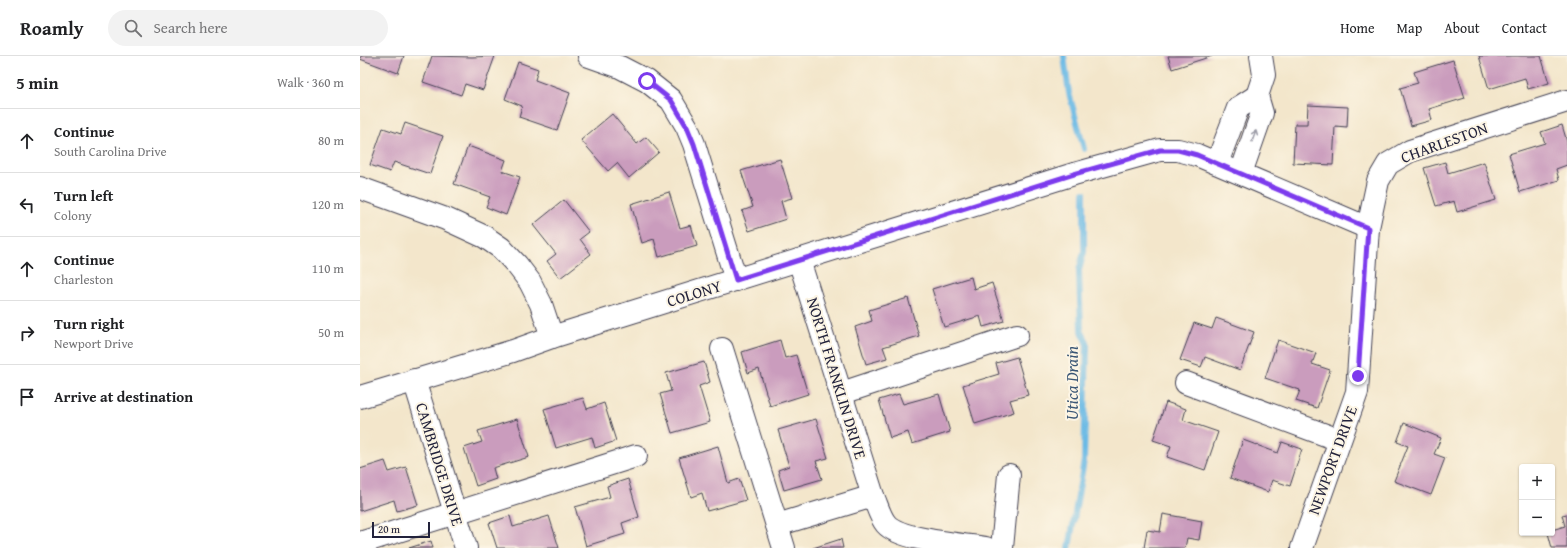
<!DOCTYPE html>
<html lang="en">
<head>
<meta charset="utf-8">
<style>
	body { margin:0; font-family:"Gentium Book Plus",serif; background:#f2f2f2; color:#202124 }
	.controls { position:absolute; right:12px; bottom:12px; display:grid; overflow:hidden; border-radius:4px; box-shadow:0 1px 3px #0004 }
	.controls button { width:36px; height:36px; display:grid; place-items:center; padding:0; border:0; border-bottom:1px solid #e0e0e0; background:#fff; color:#202124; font:20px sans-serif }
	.scale { position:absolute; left:12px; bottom:10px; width:58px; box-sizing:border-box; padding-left:4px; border:2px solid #22223b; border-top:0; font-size:11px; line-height:14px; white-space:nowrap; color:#22223b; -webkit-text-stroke:3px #fcf5e5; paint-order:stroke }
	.stop { position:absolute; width:12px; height:12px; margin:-9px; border:3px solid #7c3aed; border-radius:50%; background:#fff }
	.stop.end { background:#7c3aed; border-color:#fff; box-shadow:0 1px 4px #0008 }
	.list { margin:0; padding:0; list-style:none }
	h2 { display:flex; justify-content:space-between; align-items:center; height:52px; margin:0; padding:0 16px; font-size:17px }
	h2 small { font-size:13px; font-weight:400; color:#757577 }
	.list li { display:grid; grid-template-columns:26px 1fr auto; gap:12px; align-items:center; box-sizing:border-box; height:64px; padding:0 16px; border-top:1px solid #e0e0e0 }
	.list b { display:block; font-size:15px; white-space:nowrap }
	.list p { margin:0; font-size:13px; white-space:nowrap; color:#757577 }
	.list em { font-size:13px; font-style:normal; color:#757577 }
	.icon { flex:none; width:22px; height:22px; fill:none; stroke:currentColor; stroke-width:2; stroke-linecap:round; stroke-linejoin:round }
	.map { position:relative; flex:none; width:1207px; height:492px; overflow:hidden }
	header { display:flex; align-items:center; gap:24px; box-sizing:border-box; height:56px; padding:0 20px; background:#fff; border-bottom:1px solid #e0e0e0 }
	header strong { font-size:19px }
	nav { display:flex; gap:22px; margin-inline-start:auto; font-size:14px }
	.search { width:280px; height:36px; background:#f2f2f2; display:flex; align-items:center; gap:10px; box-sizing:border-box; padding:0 14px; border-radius:22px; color:#757577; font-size:15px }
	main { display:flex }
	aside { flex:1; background:#fff }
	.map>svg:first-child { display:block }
</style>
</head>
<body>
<header>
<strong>Roamly</strong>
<div class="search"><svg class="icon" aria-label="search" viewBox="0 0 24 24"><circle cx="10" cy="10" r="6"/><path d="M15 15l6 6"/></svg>Search here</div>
<nav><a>Home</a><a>Map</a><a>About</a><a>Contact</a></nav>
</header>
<main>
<aside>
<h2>5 min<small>Walk · 360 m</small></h2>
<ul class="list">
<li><svg class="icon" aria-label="ahead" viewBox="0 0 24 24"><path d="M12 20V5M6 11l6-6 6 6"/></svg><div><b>Continue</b><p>South Carolina Drive</p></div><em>80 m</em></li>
<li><svg class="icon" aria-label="left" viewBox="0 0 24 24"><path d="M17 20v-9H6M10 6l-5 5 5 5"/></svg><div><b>Turn left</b><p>Colony</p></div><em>120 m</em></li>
<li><svg class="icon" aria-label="ahead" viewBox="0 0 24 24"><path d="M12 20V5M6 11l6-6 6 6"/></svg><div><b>Continue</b><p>Charleston</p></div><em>110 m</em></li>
<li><svg class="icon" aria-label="right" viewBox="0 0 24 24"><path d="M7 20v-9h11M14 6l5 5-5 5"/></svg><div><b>Turn right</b><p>Newport Drive</p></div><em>50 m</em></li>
<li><svg class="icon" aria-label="arrive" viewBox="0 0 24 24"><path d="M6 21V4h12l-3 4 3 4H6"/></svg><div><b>Arrive at destination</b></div></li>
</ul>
</aside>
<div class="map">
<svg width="1207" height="492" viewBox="0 0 1207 492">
	<rect width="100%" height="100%" fill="#fcf5e5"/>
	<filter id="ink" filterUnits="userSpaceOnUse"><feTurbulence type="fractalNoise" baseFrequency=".025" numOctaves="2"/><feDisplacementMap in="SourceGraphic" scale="8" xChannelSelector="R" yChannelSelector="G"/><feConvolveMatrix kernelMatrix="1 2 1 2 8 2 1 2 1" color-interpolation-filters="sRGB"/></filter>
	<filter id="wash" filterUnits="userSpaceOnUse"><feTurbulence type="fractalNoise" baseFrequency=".012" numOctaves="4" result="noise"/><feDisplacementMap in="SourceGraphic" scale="16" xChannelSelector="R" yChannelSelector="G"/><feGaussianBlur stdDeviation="0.9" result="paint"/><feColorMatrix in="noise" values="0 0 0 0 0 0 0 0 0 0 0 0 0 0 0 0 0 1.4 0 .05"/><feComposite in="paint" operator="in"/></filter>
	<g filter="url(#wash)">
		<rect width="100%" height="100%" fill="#f3e6cb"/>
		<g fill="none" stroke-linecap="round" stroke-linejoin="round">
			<!-- stream -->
			<g stroke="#6abae5" stroke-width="6">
				<path d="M704 0 709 37 724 93"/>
				<path d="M709 492 724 404 727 286 721 274 719 214 724 196V137"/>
			</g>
		</g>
		<g id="blocks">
			<!-- building -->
			<g fill="#ca9cbd">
				<path d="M1 0H44L38 17 0 3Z"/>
				<path d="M72 0 112 1 135 0 123 34 105 28 101 39 63 26Z"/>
				<path d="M808 0H852L812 13Z"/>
				<path d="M1119 0H1181L1189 27 1168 33 1165 22 1129 33Z"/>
				<path d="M1093 4 1105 42 1069 53 1072 64 1051 70 1040 32 1058 27 1054 16Z"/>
				<path d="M158 6 178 13 175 24 210 37 197 74 159 61 162 50 145 43Z"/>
				<path d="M948 49 988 51 987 71 975 70 973 109 933 107 935 68H947Z"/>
				<path d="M252 58 277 88 286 81 299 96 269 122 257 107 248 115 221 84Z"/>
				<path d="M45 67 83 80 70 118 34 106 30 116 10 109 23 72 41 78Z"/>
				<path d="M1202 69 1207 86V109L1196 113 1199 124 1160 136 1149 98 1185 87 1181 76Z"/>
				<path d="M108 90 146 104 142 115 160 121 146 159 126 151 130 141 94 128Z"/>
				<path d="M420 103 432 142 421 145 426 163 389 175 382 155 393 151 381 115Z"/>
				<path d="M1085 106 1088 117 1124 106 1136 144 1097 156 1094 145 1076 150 1064 112Z"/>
				<path d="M309 136 320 172 331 169 337 190 299 201 294 183 282 187 271 148Z"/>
				<path d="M204 144 229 176 220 183 231 198 200 222 187 205 196 198 173 169Z"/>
				<path d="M611 221 614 233 632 227 644 265 623 271 620 260 584 271 572 233Z"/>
				<path d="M548 242 559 280 523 291 527 302 506 308 495 271 512 265 509 254Z"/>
				<path d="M856 262 894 276 880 314 845 301 841 311 820 304 834 267 852 273Z"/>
				<path d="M420 284 425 302 436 299 448 338 410 350 399 313 388 317 382 296Z"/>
				<path d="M918 284 956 297 952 308 970 314 957 352 936 345 940 334 905 322Z"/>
				<path d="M657 301 668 339 650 344 654 356 615 368 603 329 639 318 636 307Z"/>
				<path d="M344 306 350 326 339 330 350 366 312 377 300 338 311 335 306 317Z"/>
				<path d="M539 338 543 348 579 338 590 376 552 388 548 376 530 382 519 344Z"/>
				<path d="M223 342 227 353 244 347 256 385 235 392 232 381 196 392 184 353Z"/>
				<path d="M806 346 826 353 823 364 858 376 845 414 807 401 811 390 793 384Z"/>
				<path d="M157 363 169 401 133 412 136 423 116 430 104 392 122 386 118 375Z"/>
				<path d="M456 363 468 402 456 405 462 423 424 434 418 414 429 410 418 374Z"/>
				<path d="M1044 367 1081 382 1074 398 1085 402 1071 439 1034 425 1048 390 1037 386Z"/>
				<path d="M883 384 918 397 922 386 942 393 930 430 912 424 908 436 870 422Z"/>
				<path d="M358 390 368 427 379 423 386 444 347 455 342 437 331 441 319 402Z"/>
				<path d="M25 405 29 416 46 411 58 449 37 455 34 444 0 455V413Z"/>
				<path d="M268 423 279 461 262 467 265 478 226 490 215 451 250 441 247 430Z"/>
				<path d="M803 458 842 465 839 484 827 482 825 492H784L787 474 800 476Z"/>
				<path d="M1207 458V492H1192L1188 477H1192V474L1205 470 1202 459Z"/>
				<path d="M150 460 153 471 189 460 199 492H137L129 467Z"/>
				<path d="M481 483 483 492H453Z"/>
				<path d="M71 485 73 492H49Z"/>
			</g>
		</g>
	</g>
	<g filter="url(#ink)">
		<use href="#blocks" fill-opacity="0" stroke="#413f51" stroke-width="1"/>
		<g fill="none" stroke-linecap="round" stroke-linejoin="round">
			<defs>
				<g id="minor">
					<path d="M229 0 260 11 287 25 311 44 327 71 334 88 376 224"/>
					<path d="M897 40 904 19 901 0"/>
					<path d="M857 107 878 52 897 40 902 57 881 117"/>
					<path d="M0 132 86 163 125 181 141 192 157 209 170 226 181 248 192 281"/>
					<path d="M439 204 513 440C517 449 520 461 526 468 541 485 603 488 626 492"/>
					<path d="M362 293 424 492"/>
					<path d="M54 324 106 492"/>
					<path d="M826 327 979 384"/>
					<path d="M482 337 657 279"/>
					<path d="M0 341 153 295 192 281 714 118 800 94H818L837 99 1008 172"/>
					<path d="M417 469 513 440"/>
					<path d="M0 487 276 400"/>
					<path d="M642 492 649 419"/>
					<path d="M942 492 997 336 1008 172 1018 125 1028 108 1050 95 1207 45"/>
				</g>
			</defs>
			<!-- minor casing -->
			<use href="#minor" stroke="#413f51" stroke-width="24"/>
			<!-- minor -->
			<use href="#minor" stroke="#fff" stroke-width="22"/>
		</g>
		<!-- one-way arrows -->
		<defs><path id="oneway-shaft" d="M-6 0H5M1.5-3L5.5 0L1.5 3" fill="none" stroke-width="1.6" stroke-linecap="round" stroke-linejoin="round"/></defs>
		<use stroke="#9c9ca7" href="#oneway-shaft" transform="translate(894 80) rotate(-70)"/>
	</g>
	<g fill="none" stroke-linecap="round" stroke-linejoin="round" filter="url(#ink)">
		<!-- route -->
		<path stroke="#7c3aed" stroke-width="5" d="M287 25 311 44 327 71 334 88 376 224 714 118 800 94H818L837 99 1008 172 998 320"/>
	</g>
	<g text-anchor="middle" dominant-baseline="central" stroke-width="4" stroke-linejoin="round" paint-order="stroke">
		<!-- street labels -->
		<g font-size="16" fill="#22223b" stroke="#fcf5e5">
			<text transform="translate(1084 86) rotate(-20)">CHARLESTON</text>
			<text transform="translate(334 237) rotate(-17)">COLONY</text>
			<text transform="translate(477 322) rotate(73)">NORTH FRANKLIN DRIVE</text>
			<text transform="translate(972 404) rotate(-70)">NEWPORT DRIVE</text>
			<text transform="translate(80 408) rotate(73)">CAMBRIDGE DRIVE</text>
		</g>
		<!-- water labels -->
		<g font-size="17" font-style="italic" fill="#3b5776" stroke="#fcf5e5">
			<text transform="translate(711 327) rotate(-90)">Utica Drain</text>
		</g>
	</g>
</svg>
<div class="controls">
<button>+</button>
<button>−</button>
</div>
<div class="scale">20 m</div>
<div class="stop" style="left:287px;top:25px"></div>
<div class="stop end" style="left:998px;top:320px"></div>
</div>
</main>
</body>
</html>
